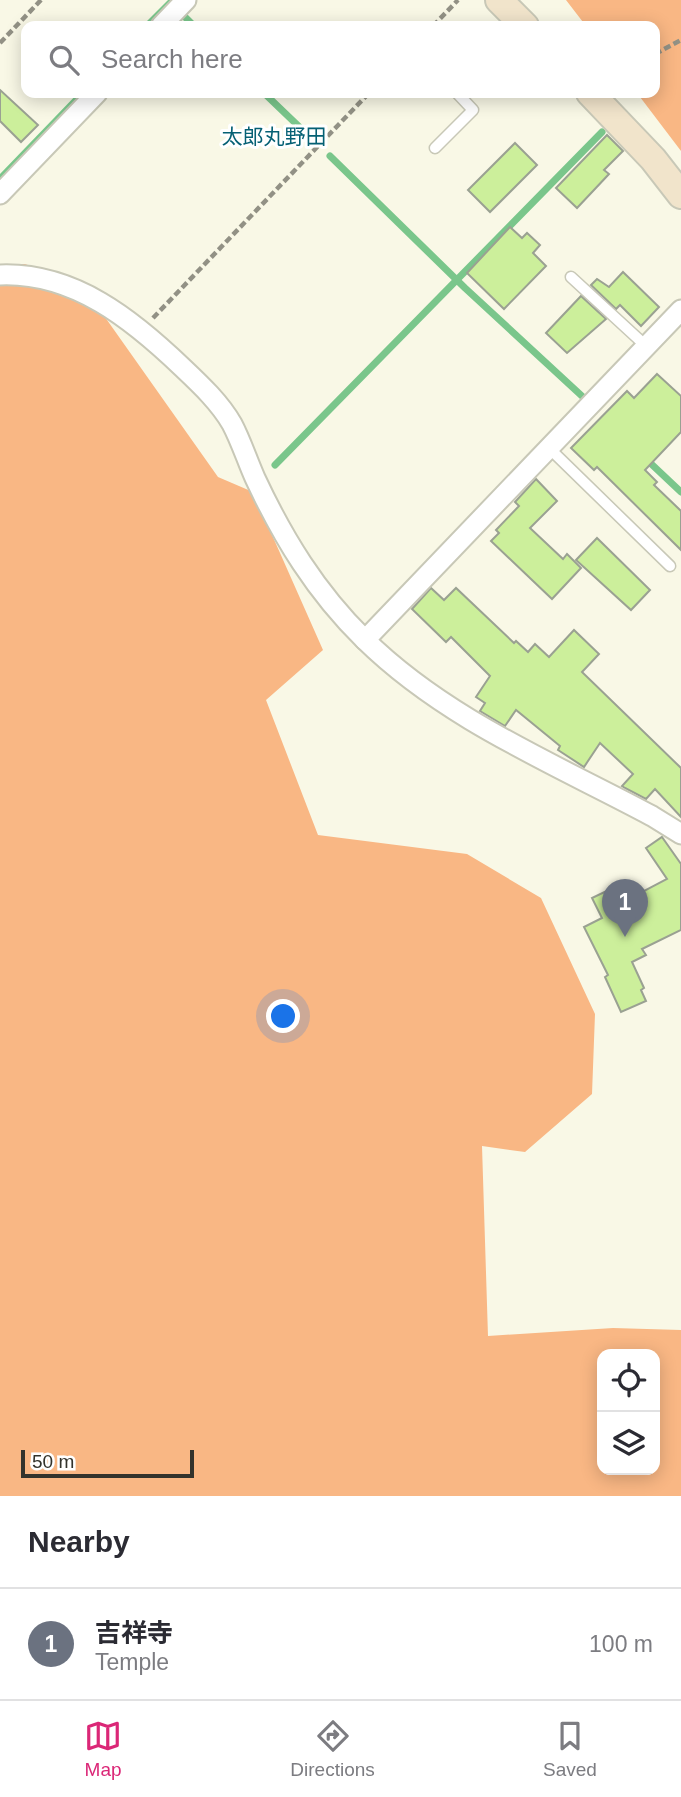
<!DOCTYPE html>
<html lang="en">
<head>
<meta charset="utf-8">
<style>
	body { margin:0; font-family:Helvetica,"Noto Sans JP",sans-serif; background:#f7f7f7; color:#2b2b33 }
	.controls { position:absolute; right:21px; bottom:21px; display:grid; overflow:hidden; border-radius:14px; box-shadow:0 4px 18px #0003 }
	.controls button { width:63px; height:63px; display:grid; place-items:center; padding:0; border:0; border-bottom:2px solid #e1e1e2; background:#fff; color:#2b2b33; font:35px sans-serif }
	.scale { position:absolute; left:21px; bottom:18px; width:173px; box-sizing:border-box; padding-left:7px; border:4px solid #33332c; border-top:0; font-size:19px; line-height:24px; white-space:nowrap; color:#33332c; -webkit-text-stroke:5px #fff; paint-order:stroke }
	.you { position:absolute; left:284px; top:1017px; width:24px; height:24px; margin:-18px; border:5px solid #fff; border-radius:50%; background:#1a73e8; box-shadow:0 0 0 10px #1a73e833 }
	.badge { display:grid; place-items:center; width:46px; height:46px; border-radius:50%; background:#db2777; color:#fff; font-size:23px; font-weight:700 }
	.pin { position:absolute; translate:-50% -58px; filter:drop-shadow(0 2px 4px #0008) }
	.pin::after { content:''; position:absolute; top:37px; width:24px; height:21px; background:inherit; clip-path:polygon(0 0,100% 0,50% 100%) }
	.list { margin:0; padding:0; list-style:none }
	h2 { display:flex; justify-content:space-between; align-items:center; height:91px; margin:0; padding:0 28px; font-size:30px }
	h2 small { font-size:23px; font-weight:400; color:#7c7c81 }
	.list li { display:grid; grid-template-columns:46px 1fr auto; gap:21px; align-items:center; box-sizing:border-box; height:112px; padding:0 28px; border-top:2px solid #e1e1e2 }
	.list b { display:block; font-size:26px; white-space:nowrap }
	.list p { margin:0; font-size:23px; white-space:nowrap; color:#7c7c81 }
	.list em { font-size:23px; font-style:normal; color:#7c7c81 }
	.icon { flex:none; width:38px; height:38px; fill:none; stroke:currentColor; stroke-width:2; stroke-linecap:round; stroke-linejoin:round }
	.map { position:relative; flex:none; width:681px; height:1496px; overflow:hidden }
	.search { position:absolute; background:#fff; box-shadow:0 4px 18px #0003; left:21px; right:21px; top:21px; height:77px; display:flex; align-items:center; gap:18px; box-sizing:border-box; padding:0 24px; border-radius:14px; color:#7c7c81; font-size:26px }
	.sheet { height:203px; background:#fff }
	nav { display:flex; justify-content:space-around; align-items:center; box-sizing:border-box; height:98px; border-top:2px solid #e1e1e2; background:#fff; font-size:19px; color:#7c7c81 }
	nav a { display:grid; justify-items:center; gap:4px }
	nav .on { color:#db2777 }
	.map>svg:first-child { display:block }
</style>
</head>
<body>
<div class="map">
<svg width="681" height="1496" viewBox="0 0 681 1496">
	<rect width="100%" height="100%" fill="#f9f8e6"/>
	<!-- green -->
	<g fill="#f9b784" fill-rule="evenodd">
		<path d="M566 0H681V151L637 93H655V26H586Z"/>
		<path d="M25 264 83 286 218 477 253 492 323 650 266 700 318 835 467 854 541 898 595 1014 592 1094 525 1152 482 1146 488 1336 613 1328 681 1330V1496H0V265ZM602 1354H655V1470H602Z"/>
	</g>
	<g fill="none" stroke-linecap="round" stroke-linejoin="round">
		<!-- stream -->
		<g stroke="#7ac68b" stroke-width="7">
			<path d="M184 16 194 26"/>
			<path d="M147 26 170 3"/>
			<path d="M264 93 314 141"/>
			<path d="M330 156 465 288 583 397"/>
			<path d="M0 179 83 93"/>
			<path d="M646 459 681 492"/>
			<path d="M275 465 602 132"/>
		</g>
	</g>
	<!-- building -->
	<g fill="#ccef9b" stroke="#9aa192" stroke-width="2">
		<path d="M0 90 38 125 21 142 0 121Z"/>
		<path d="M607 135 623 151 604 170 609 174 577 208 556 188Z"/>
		<path d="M515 143 537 165 490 212 468 190Z"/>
		<path d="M510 227 522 238 527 233 540 245 533 253 546 266 504 309 467 273Z"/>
		<path d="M623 272 659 307 641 326 620 305 616 309 591 285 597 279 609 287Z"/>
		<path d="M581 296 606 319 567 353 546 333Z"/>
		<path d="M657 374 681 396V432L645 470 657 482 654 485 681 511V550L597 467 594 470 571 448 627 391 634 398Z"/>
		<path d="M536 479 557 501 530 528 563 559 567 554 581 568 552 599 491 541 499 533 496 530 519 506 515 502Z"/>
		<path d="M597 538 650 590 631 610 576 560Z"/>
		<path d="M431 588 444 600 456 588 514 643 516 641 528 652 535 644 549 657 574 630 599 654 582 672 681 768V817L655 789 646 799 625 788 622 786 633 774 600 743 584 767 558 750 560 746 516 710 505 726 480 711 485 703 476 697 490 676 451 637 446 642 412 609Z"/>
		<path d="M662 837 681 864V930L642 949 646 955 632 962 644 988 641 990 646 1001 621 1012 605 977 608 975 584 927 602 918 592 898 621 884 629 899 667 879 646 848Z"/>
	</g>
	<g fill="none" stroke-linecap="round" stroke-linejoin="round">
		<defs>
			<g id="lane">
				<path d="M435 148 473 110 457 93"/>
				<path d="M571 277 646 346"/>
				<path d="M549 448 670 566"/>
			</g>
			<g id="street">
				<path d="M161 26 186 0"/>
				<path d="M0 194 97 93"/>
				<path d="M0 275C74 272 133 320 183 368 201 385 220 403 232 424 241 441 247 460 255 478 283 538 316 592 364 639 445 719 553 763 652 816L681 834"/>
				<path d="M365 640 681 310"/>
			</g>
			<g id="secondary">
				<path d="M499 0 525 26"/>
				<path d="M590 93 653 159 681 195"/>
			</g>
		</defs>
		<!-- lane casing -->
		<use href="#lane" stroke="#c8c8b7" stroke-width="13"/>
		<!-- street casing -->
		<use href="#street" stroke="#c8c8b7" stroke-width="23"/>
		<!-- secondary casing -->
		<use href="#secondary" stroke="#c8c8b7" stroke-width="30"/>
		<!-- path -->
		<g stroke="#929185" stroke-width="4.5" stroke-dasharray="7 3.5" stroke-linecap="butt">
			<path d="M433 26 458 0"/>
			<path d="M0 43 41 0"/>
			<path d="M655 54 681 40"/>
			<path d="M153 318 369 93"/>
		</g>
		<!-- lane -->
		<use href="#lane" stroke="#fff" stroke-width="10"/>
		<!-- street -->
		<use href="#street" stroke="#fff" stroke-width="19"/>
		<!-- secondary -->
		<use href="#secondary" stroke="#f1e4cb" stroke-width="26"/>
	</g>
	<g text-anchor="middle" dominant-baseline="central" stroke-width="6" stroke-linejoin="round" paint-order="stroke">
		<!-- quarter labels -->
		<g font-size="21" fill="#056074" stroke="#fff">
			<text x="274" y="136">太郎丸野田</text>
		</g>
	</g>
</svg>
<div class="controls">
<button><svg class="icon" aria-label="locate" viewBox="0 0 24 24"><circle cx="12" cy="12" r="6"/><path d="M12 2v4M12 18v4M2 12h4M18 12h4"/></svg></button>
<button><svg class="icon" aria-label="layers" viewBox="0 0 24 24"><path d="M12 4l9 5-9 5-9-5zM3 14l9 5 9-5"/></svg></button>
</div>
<div class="scale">50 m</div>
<div class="you"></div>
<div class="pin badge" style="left:625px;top:937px;background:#6b7280">1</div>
<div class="search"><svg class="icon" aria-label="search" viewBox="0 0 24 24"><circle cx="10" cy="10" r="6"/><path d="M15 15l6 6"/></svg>Search here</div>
</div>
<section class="sheet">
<h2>Nearby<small></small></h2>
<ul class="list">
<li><span class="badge" style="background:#6b7280">1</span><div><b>吉祥寺</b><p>Temple</p></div><em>100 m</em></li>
</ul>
</section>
<nav>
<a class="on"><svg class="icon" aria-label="map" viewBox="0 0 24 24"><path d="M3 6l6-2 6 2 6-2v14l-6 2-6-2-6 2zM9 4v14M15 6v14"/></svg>Map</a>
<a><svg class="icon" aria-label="directions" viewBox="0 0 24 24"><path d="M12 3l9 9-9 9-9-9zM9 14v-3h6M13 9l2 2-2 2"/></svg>Directions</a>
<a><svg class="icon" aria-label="saved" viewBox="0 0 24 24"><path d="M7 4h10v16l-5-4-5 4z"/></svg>Saved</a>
</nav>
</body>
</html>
